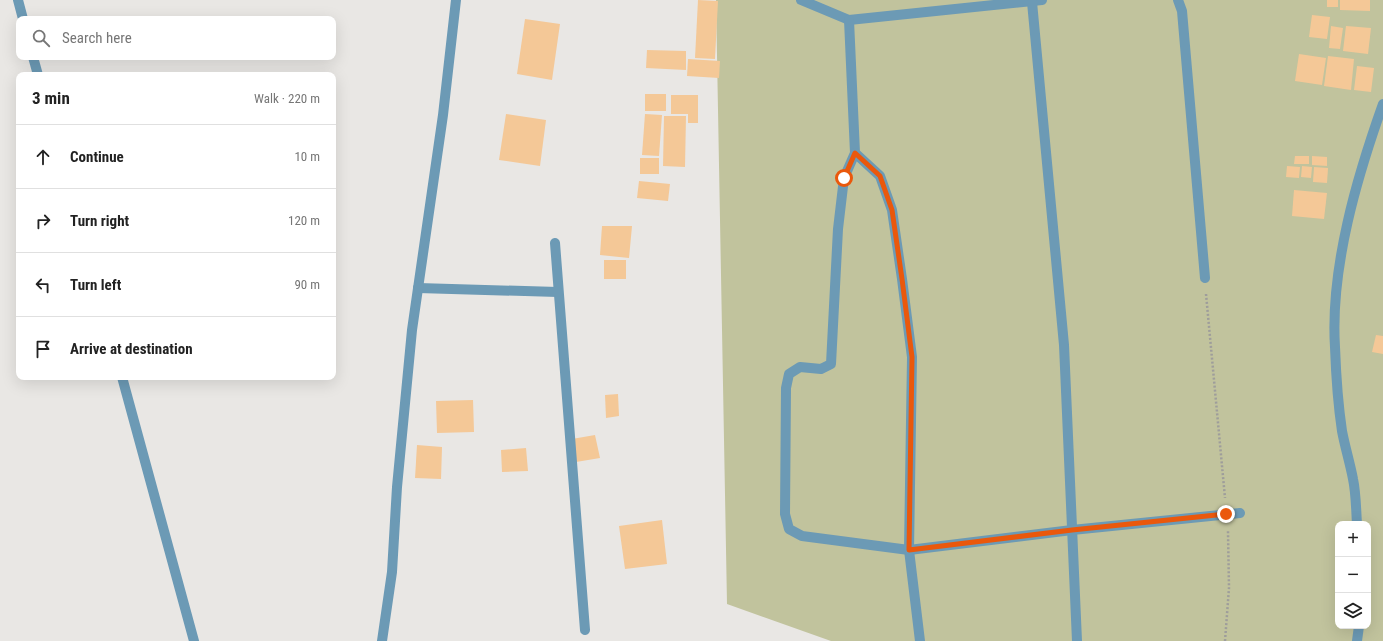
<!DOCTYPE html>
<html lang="en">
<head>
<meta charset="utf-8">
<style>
	body { margin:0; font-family:"Roboto Condensed",sans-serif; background:#f2f2f2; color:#222 }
	.controls { position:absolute; right:12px; bottom:12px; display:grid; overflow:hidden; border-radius:8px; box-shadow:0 4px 16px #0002 }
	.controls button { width:36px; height:36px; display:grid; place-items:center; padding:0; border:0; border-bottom:1px solid #e0e0e0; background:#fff; color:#222; font:20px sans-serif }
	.stop { position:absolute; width:12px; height:12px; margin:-9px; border:3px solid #ea580c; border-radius:50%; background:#fff }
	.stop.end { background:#ea580c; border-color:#fff; box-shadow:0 1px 4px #0008 }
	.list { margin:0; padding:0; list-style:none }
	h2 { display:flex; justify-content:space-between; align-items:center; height:52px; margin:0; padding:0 16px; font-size:17px }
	h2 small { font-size:13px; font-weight:400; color:#767676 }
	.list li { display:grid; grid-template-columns:26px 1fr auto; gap:12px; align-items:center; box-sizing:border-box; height:64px; padding:0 16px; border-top:1px solid #e0e0e0 }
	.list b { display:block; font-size:15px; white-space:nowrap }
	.list em { font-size:13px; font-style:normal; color:#767676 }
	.icon { flex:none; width:22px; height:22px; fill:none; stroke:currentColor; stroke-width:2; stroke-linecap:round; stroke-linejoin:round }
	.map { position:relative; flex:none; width:1383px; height:641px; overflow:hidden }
	.search { position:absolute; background:#fff; box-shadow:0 4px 16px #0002; left:16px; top:16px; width:320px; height:44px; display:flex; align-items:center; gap:10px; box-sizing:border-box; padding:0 14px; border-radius:8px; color:#767676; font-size:15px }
	.panel { position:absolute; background:#fff; box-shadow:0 4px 16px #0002; left:16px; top:72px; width:320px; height:308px; border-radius:8px }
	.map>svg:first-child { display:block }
</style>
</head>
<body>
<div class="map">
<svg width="1383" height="641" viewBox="0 0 1383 641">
	<rect width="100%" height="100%" fill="#e9e7e4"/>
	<!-- green -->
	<path fill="#c1c39d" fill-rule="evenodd" d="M716 0H1383V641H831L727 604ZM1338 524H1368V626H1338Z"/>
	<!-- building -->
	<g fill="#f4c897">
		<path d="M698 0 718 1 715 59 695 58Z"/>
		<rect x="1327" y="0" width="11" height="7"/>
		<path d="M1340 0H1370V11L1340 10Z"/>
		<path d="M1312 15 1330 17 1327 39 1309 37Z"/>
		<path d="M525 19 560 24 552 80 517 74Z"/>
		<path d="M1331 26 1343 28 1340 49 1329 48Z"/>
		<path d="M1346 26 1371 28 1368 54 1343 51Z"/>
		<path d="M647 50 686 51V70L646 68Z"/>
		<path d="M1299 54 1326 58 1322 85 1295 81Z"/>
		<path d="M1328 56 1354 59 1351 90 1324 86Z"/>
		<path d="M688 59 720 61 719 78 687 76Z"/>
		<path d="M1357 66 1374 68 1371 92 1354 90Z"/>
		<rect x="645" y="94" width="21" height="17"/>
		<path d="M671 95H698V123H688V114H671Z"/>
		<path d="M506 114 546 120 540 166 499 160Z"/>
		<path d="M645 114 662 115 659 156 642 155Z"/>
		<path d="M664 116H686L685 167 663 166Z"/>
		<path d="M1295 156H1309V164H1294Z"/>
		<path d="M1312 156 1327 157V166L1312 165Z"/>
		<rect x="640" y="158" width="19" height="16"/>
		<path d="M1287 166 1300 167 1299 178 1286 177Z"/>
		<path d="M1302 166 1312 167 1311 178 1301 177Z"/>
		<path d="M1314 167 1328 168 1327 183 1313 182Z"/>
		<path d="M639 181 670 184 668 201 637 198Z"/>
		<path d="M1294 190 1327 193 1324 219 1292 216Z"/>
		<path d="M602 226H632L629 258 600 255Z"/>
		<rect x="604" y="260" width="22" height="19"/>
		<path d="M1376 335 1383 336V354L1372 352Z"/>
		<path d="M618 394 619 416 606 418 605 395Z"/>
		<path d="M473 400 474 432 437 433 436 401Z"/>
		<path d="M595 435 600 458 576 462 572 439Z"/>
		<path d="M417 445 442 447 441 479 415 478Z"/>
		<path d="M526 448 528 471 502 472 501 450Z"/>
		<path d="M662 520 667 564 625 569 619 526Z"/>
	</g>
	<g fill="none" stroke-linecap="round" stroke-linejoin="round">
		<!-- path -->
		<g stroke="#9e9d9b" stroke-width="2.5" stroke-dasharray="2 2" stroke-linecap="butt">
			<path d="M1206 294 1225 498"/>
			<path d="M1225 641 1229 588 1228 531"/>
		</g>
		<!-- minor -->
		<g stroke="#6c9ab5" stroke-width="10">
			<path d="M18 0 23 19"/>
			<path d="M801 0 849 20 1042 0"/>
			<path d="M1178 0 1182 11 1205 278"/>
			<path d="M1032 2 1064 345 1077 641"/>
			<path d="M849 20 855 153 880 176 892 210 902 279 912 357 909 550 920 641"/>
			<path d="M33 57 38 75"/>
			<path d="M855 153 844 178 838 229 831 364 821 369 800 367 789 374 786 388 785 514 789 529 802 536 909 550 1072 530 1240 513"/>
			<path d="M555 243 585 630"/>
			<path d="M418 288 558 292"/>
			<path d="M122 377 194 641"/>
			<path d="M1357 524C1356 509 1356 493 1353 479 1350 463 1345 447 1342 431 1338 404 1336 375 1335 347 1330 268 1357 177 1383 104"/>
			<path d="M382 641 392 572 397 487 412 330 443 115 456 0"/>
			<path d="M1357 641 1359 626"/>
		</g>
	</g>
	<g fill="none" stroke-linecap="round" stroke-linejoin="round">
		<!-- route -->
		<path stroke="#ea580c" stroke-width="5" d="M844 178 855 153 880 176 892 210 902 279 912 357 909 550 1072 530 1226 514"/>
	</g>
</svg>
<div class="controls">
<button>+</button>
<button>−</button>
<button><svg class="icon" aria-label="layers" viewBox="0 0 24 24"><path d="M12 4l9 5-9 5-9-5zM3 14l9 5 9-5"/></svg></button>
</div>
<div class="stop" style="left:844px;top:178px"></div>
<div class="stop end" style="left:1226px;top:514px"></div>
<div class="search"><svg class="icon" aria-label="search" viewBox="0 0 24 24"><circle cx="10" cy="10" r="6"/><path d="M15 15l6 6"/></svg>Search here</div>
<section class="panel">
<h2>3 min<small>Walk · 220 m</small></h2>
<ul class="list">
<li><svg class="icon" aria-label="ahead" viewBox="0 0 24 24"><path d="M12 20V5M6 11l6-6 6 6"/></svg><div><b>Continue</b></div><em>10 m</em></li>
<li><svg class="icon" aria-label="right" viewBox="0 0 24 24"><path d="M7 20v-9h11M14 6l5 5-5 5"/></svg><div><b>Turn right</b></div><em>120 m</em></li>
<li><svg class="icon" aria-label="left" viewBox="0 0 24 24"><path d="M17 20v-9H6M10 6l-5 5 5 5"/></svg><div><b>Turn left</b></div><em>90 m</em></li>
<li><svg class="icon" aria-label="arrive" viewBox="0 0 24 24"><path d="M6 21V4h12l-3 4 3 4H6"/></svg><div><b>Arrive at destination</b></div></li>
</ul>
</section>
</div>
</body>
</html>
